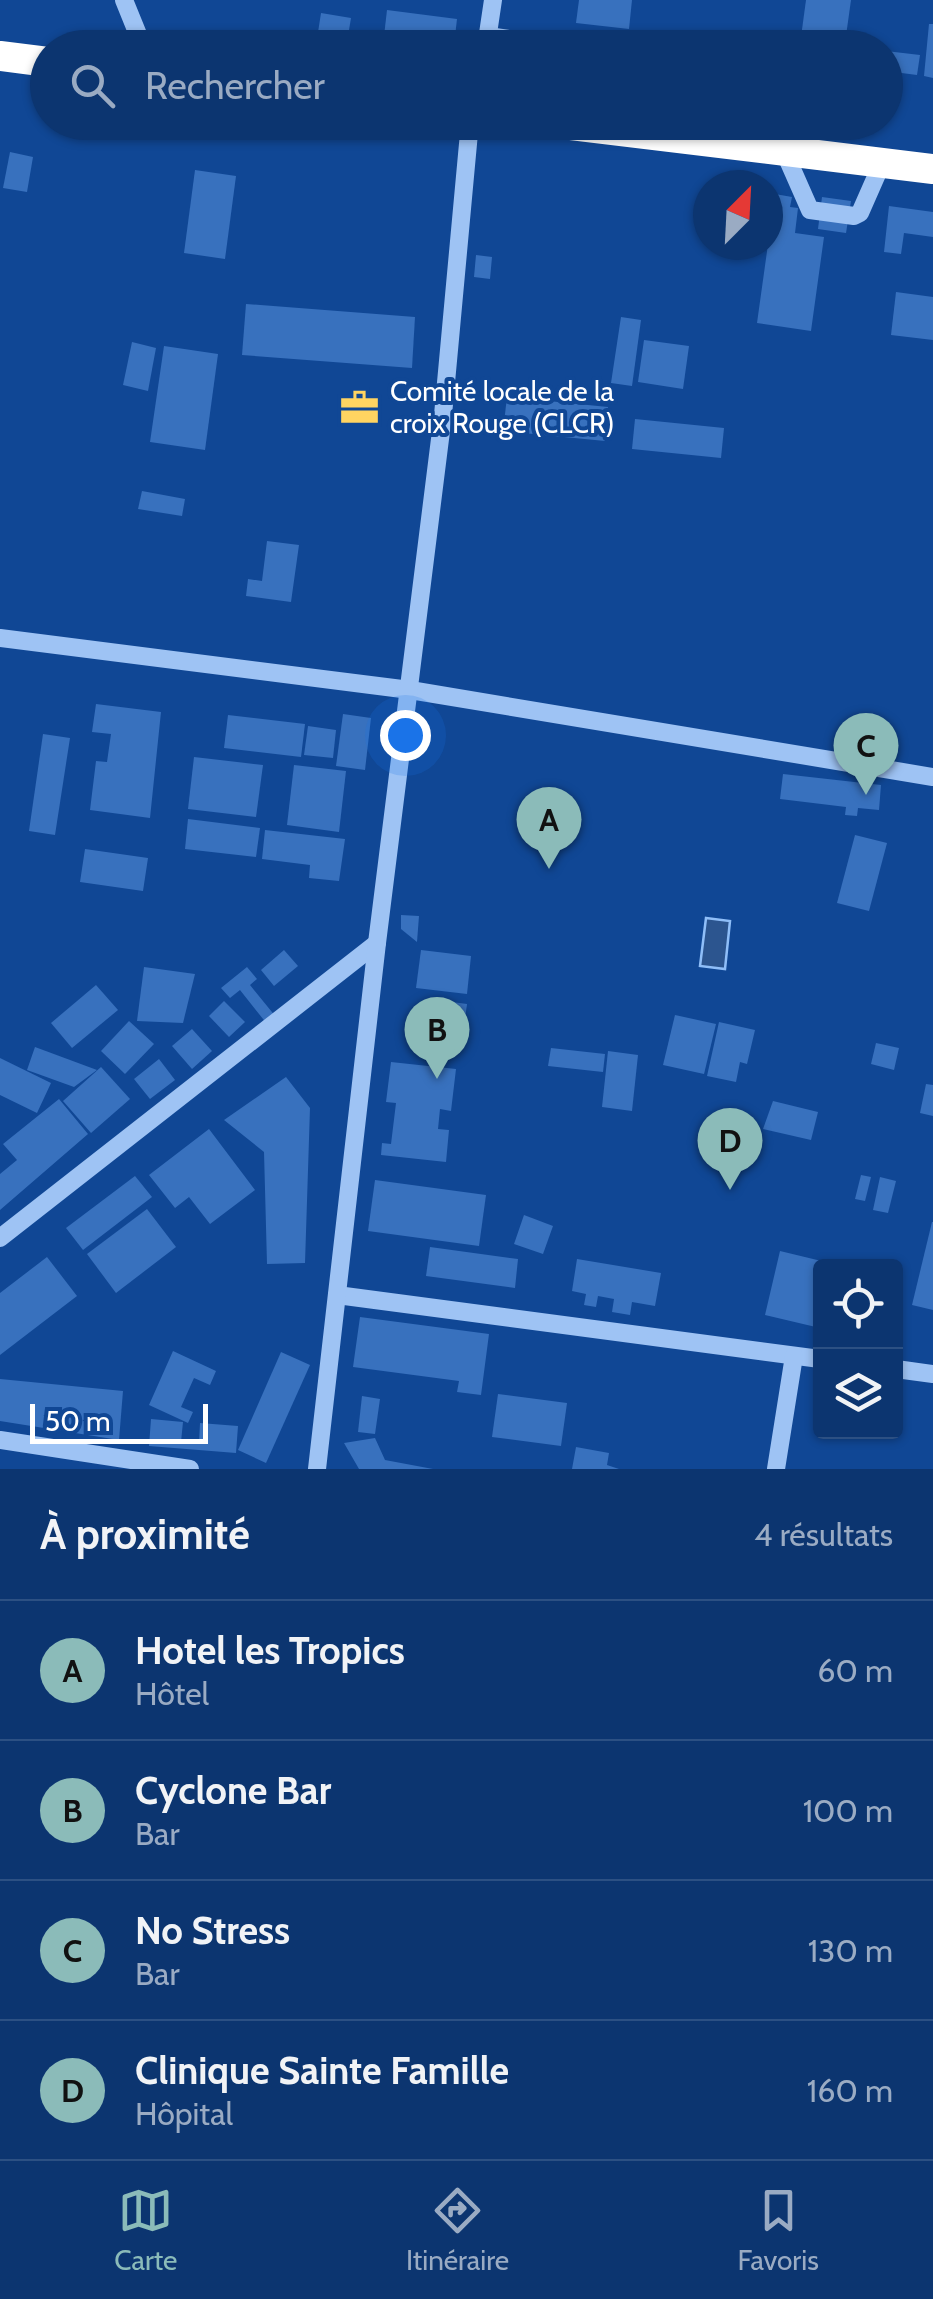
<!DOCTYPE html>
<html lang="fr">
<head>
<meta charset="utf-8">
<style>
	body { margin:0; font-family:Cabin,sans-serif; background:#1a4078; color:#f1f3f6 }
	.controls { position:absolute; right:30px; bottom:30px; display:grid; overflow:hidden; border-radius:10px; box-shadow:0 2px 8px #0004 }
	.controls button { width:90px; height:90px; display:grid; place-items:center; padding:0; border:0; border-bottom:2px solid #2c5083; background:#0c3570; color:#f1f3f6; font:50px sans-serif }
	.compass { position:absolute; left:693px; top:170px; width:90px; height:90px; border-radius:50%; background:#0c3570; box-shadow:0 2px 8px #0004; rotate:24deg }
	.scale { position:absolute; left:30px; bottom:25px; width:178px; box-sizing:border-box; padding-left:10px; border:5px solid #fff; border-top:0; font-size:28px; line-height:35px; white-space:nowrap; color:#fff; -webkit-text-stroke:8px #104795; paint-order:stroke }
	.you { position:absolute; left:405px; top:735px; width:35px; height:35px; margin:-25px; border:8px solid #fff; border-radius:50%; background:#1a73e8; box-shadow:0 0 0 15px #1a73e833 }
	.badge { display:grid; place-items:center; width:65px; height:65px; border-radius:50%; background:#8bbbb9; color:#111; font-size:32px; font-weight:700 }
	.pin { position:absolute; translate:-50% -82px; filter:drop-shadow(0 2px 5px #0008) }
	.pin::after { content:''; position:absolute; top:52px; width:35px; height:30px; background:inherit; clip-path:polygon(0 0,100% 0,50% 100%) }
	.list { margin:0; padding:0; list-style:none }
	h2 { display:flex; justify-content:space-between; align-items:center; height:130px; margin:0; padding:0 40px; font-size:42px }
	h2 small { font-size:32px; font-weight:400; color:#9aabc3 }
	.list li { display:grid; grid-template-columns:65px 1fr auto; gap:30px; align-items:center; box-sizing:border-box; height:140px; padding:0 40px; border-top:2px solid #2c5083 }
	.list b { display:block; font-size:38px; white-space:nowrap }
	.list p { margin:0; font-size:32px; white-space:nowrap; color:#9aabc3 }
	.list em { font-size:32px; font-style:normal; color:#9aabc3 }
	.icon { flex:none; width:55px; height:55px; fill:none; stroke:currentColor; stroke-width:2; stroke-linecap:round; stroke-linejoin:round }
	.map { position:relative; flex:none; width:933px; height:1469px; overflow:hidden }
	.search { position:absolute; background:#0c3570; box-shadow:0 2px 8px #0004; left:30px; right:30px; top:30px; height:110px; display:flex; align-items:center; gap:25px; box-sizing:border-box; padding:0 35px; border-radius:55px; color:#9aabc3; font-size:38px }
	.sheet { height:690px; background:#0c3570 }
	nav { display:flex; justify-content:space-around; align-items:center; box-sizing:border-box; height:140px; border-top:2px solid #2c5083; background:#0c3570; font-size:28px; color:#9aabc3 }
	nav a { display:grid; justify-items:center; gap:5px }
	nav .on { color:#8bbbb9 }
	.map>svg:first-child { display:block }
</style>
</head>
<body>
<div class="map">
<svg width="933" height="1469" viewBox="0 0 933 1469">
	<rect width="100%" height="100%" fill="#104795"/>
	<!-- water -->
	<path fill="#2c558f" stroke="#8fbef8" stroke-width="2.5" d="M706 918 730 921 725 969 700 966Z"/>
	<!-- building -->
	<g fill="#3871be">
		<path d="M579 0H632L629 29 576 23Z"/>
		<path d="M806 0H851L845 43 801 37Z"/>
		<path d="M387 10 457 19 454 45 384 36Z"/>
		<path d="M321 13 351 18 346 48 316 45Z"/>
		<path d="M929 24H933V78L924 76Z"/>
		<path d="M763 36 827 43 826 48H762Z"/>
		<path d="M886 51 920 55 917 75 886 71Z"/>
		<path d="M10 152 33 157 27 192 3 188Z"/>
		<path d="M195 170 236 176 225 259 184 253Z"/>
		<path d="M775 194 792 197 790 207 798 208 795 233 824 237 811 331 757 323Z"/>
		<path d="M822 197 851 201 846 233 818 229Z"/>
		<path d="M889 206 933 212V237L904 233 901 254 884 252Z"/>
		<path d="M476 255 492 257 490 279 474 277Z"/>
		<path d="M896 292 933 297V340L891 335Z"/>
		<path d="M246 304 415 317 412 368 242 355Z"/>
		<path d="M621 317 641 320 632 386 611 383Z"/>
		<path d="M644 340 689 346 683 389 638 382Z"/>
		<path d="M132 342 156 348 148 391 123 385Z"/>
		<path d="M164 346 218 354 205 450 150 442Z"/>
		<path d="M507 397 608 407 605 441 503 431Z"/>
		<path d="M635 419 724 428 721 458 632 449Z"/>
		<path d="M142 491 185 499 182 516 138 509Z"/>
		<path d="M267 541 299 545 291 602 246 596 248 579 262 581Z"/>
		<path d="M96 704 161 712 150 818 90 810 96 761 107 762 111 734 92 732Z"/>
		<path d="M343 714 371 718 365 770 336 766Z"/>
		<path d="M228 715 305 724 301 757 224 748Z"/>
		<path d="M308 726 336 730 333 758 304 755Z"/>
		<path d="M43 734 70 738 55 835 29 831Z"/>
		<path d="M194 757 263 765 256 817 188 809Z"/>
		<path d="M294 765 346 771 339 832 287 825Z"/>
		<path d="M783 774 881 785 879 810 858 808 857 816 845 815 846 807 780 799Z"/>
		<path d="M188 819 260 828 256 857 185 849Z"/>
		<path d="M265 830 345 839 339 881 309 878 310 865 262 859Z"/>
		<path d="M855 835 887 843 869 911 837 903Z"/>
		<path d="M85 849 148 858 143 891 80 882Z"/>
		<path d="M401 915 419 916 417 942 401 929Z"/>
		<path d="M284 950 298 966 274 986 261 970Z"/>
		<path d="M421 950 471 956 467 994 416 988Z"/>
		<path d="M144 967 195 974 183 1023 137 1021Z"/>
		<path d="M247 967 257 979 250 985 276 1017 267 1024 240 990 230 998 221 988Z"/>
		<path d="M96 985 118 1010 72 1048 51 1023Z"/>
		<path d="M430 999 467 1004 465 1019 428 1015Z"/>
		<path d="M224 1001 245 1022 229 1037 209 1016Z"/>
		<path d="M675 1015 716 1024 704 1074 663 1065Z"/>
		<path d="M129 1021 154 1044 125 1074 101 1051Z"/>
		<path d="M719 1022 755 1030 747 1064 740 1062 736 1082 707 1076Z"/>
		<path d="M192 1029 212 1051 192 1069 172 1046Z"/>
		<path d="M876 1043 899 1048 894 1070 871 1064Z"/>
		<path d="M35 1047 97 1070 74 1087 27 1070Z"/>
		<path d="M551 1048 605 1054 603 1072 548 1066Z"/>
		<path d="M608 1051 638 1055 632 1111 602 1107Z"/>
		<path d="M0 1058 51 1083 37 1113 0 1095Z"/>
		<path d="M159 1059 175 1080 150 1099 134 1079Z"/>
		<path d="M391 1062 456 1069 451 1111 440 1109 438 1129 449 1130 446 1162 381 1155 382 1143 391 1144 396 1103 386 1102Z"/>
		<path d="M101 1067 130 1099 91 1133 63 1101Z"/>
		<path d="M286 1077 310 1108 305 1263 267 1264 264 1152 224 1120Z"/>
		<path d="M926 1084 933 1085V1116L920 1113Z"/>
		<path d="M59 1099 88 1134 0 1210V1174L17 1160 3 1144Z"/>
		<path d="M773 1101 818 1112 811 1140 763 1129Z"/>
		<path d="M209 1129 255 1190 210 1224 189 1197 175 1208 149 1175Z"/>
		<path d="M861 1175 871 1177 865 1201 855 1199Z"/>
		<path d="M135 1176 152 1197 83 1250 66 1228Z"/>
		<path d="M880 1177 896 1181 888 1213 873 1210Z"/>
		<path d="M375 1180 486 1195 479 1246 368 1231Z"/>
		<path d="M147 1209 176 1247 116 1293 87 1254Z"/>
		<path d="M524 1215 553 1226 543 1254 514 1244Z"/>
		<path d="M932 1222H933V1310L912 1305Z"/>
		<path d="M430 1247 518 1259 515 1288 426 1276Z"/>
		<path d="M780 1251 838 1265 820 1266V1328L765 1315Z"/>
		<path d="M47 1257 77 1296 0 1355V1293Z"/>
		<path d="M577 1259 661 1273 655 1306 632 1302 630 1315 612 1312 614 1299 598 1296 596 1307 584 1305 586 1294 572 1291Z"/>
		<path d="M360 1317 489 1334 481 1395 457 1392 459 1381 353 1367Z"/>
		<path d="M173 1351 216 1371 210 1385 194 1378 181 1407 193 1412 188 1423 149 1405Z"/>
		<path d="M281 1352 310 1365 266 1463 238 1450Z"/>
		<path d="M0 1379 123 1391 119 1440 0 1421Z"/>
		<path d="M498 1394 567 1403 561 1446 492 1437Z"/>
		<path d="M362 1396 380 1399 375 1434 358 1432Z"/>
		<path d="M151 1419 183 1422 181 1442 199 1443 200 1423 238 1426 236 1453 149 1446Z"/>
		<path d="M375 1438 385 1460 433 1469H359L344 1443Z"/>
		<path d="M576 1447 609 1453 607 1465 619 1469H572Z"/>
	</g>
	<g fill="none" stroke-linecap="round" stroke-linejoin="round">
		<!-- minor -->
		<g stroke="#9ec3f4" stroke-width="18">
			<path d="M124 0 139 37 136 48"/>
			<path d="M488 36 571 48"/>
			<path d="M486 47 493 0"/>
			<path d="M784 151 810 210 854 216 860 213 882 163"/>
			<path d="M0 638 410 690 933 777"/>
			<path d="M0 1238 377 943"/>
			<path d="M337 1295 820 1359"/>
			<path d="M896 1369 933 1374"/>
			<path d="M0 1440 190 1469"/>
			<path d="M317 1469 377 943 443 415 470 122"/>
			<path d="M776 1469 794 1356"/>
		</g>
		<!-- highway -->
		<g stroke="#fff" stroke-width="30">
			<path d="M0 56 48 62"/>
			<path d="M546 122 933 169"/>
		</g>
	</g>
	<!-- icons -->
	<defs>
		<symbol id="office-bare" viewBox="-9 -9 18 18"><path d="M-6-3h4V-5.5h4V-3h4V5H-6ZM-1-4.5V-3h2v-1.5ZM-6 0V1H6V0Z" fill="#ffd461" stroke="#104795" stroke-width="2.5" paint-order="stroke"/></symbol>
	</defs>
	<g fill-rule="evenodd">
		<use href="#office-bare" x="332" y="380" width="55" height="55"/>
	</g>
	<g text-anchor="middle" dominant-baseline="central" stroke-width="8" stroke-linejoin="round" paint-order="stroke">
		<!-- poi labels -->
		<g font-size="28" fill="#fff" stroke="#104795" text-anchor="start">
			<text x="390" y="391">Comité locale de la<tspan x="390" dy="32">croix Rouge (CLCR)</tspan></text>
		</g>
	</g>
</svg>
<div class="controls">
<button><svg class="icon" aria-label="locate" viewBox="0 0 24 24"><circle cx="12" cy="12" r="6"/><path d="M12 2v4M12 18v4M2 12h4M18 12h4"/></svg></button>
<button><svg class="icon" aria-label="layers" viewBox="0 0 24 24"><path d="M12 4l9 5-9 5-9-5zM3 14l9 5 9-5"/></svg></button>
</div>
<svg class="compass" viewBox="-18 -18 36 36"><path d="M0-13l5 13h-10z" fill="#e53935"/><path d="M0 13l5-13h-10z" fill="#9aabc3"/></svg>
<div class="scale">50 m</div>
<div class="you"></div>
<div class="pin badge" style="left:549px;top:869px">A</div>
<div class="pin badge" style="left:437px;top:1079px">B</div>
<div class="pin badge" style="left:866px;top:795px">C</div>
<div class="pin badge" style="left:730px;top:1190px">D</div>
<div class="search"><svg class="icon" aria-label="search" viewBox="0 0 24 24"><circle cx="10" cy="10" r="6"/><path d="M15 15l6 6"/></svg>Rechercher</div>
</div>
<section class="sheet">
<h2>À proximité<small>4 résultats</small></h2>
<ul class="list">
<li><span class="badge">A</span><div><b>Hotel les Tropics</b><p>Hôtel</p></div><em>60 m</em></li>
<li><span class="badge">B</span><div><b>Cyclone Bar</b><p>Bar</p></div><em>100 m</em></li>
<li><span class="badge">C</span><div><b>No Stress</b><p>Bar</p></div><em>130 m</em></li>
<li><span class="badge">D</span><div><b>Clinique Sainte Famille</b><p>Hôpital</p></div><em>160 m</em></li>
</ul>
</section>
<nav>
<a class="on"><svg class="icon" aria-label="map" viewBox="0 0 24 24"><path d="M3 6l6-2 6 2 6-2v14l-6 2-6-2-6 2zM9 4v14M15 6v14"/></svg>Carte</a>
<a><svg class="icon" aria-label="directions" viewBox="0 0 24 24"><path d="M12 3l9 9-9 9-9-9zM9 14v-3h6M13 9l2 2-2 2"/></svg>Itinéraire</a>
<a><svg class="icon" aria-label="saved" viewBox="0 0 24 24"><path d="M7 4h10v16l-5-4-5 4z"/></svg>Favoris</a>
</nav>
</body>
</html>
